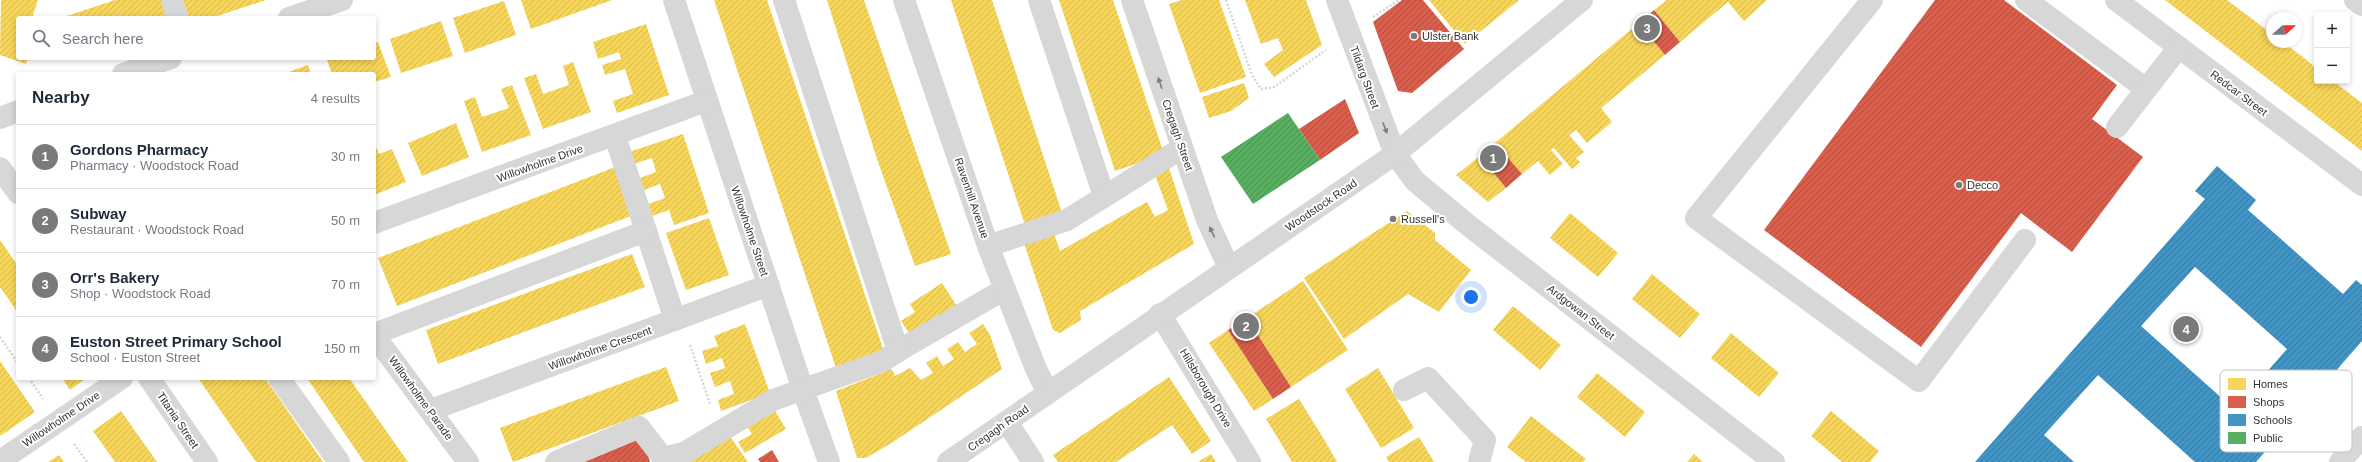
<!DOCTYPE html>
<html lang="en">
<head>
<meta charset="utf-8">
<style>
	body { margin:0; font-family:Helvetica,sans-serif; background:#f6f6f7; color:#1f2937 }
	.controls { position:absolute; right:12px; top:12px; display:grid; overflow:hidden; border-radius:4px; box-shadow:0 2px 6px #0003 }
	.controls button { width:36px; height:36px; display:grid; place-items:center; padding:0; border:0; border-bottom:1px solid #e0e1e3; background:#fff; color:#1f2937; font:20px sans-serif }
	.compass { position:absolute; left:2266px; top:12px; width:36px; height:36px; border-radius:50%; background:#fff; box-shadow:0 2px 6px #0003; rotate:69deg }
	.you { position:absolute; left:1471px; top:297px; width:14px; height:14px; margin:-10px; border:3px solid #fff; border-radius:50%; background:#1a73e8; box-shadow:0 0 0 6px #1a73e833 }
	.badge { display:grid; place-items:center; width:26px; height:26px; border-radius:50%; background:#7a7a7a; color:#fff; font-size:13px; font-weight:700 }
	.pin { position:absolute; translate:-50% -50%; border:2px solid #fff; box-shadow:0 1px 4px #0006 }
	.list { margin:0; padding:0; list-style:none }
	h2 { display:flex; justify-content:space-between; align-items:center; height:52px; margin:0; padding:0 16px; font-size:17px }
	h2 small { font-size:13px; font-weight:400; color:#747a83 }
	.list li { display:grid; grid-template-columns:26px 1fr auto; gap:12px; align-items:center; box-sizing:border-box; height:64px; padding:0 16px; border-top:1px solid #e0e1e3 }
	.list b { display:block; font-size:15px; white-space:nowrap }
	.list p { margin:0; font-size:13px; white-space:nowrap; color:#747a83 }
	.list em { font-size:13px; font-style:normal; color:#747a83 }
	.icon { flex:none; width:22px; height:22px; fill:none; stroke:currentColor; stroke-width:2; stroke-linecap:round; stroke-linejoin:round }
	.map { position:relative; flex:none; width:2362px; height:462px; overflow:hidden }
	.search { position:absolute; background:#fff; box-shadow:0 2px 6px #0003; left:16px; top:16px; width:360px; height:44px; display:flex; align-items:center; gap:10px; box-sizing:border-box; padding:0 14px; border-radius:4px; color:#747a83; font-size:15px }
	.panel { position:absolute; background:#fff; box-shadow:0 2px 6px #0003; left:16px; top:72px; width:360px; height:308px; border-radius:4px }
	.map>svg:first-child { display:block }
</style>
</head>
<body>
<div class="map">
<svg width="2362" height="462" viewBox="0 0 2362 462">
	<defs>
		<pattern id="homes-hatch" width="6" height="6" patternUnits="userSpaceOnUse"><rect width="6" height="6" fill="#f6d55c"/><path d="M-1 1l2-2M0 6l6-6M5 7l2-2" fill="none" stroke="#d3b750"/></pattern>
		<pattern id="shops-hatch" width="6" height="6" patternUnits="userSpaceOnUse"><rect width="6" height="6" fill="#d6604d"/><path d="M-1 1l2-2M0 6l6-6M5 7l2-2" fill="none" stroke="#ae5041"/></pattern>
		<pattern id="schools-hatch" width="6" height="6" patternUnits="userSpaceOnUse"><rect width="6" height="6" fill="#4393c3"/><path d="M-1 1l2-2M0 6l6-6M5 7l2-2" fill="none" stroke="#39799f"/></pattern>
		<pattern id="public-hatch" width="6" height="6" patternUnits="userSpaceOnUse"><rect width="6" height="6" fill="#5aae61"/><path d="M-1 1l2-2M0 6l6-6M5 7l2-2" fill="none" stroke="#4b8e51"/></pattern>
	</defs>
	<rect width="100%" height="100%" fill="#fff"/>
	<!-- homes -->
	<g fill="url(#homes-hatch)">
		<path d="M1 0H38L32 18H18V58H28L26 64 0 55Z"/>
		<path d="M115 0H165L171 18H61Z"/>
		<path d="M183 0H266L211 18H189Z"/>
		<path d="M521 0H612L531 29Z"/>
		<path d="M714 0H767L885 355 837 371Z"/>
		<path d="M827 0H864L951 254 915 266 876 156Z"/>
		<path d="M951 0H992L1063 216 1026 228Z"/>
		<path d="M1059 0H1113L1164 154 1115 171Z"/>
		<path d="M1182 0H1219L1246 77 1200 93 1169 4Z"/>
		<path d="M1245 0H1306L1322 45 1274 77 1264 64 1283 50 1278 38 1261 44Z"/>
		<path d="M1429 0H1519L1465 44Z"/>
		<path d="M1667 0H1767L1744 21 1728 2 1680 42 1654 10Z"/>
		<path d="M2165 0H2227L2272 34V42H2282L2303 57 2317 69V81H2333L2362 103V151Z"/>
		<path d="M504 1 516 35 465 53 453 18Z"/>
		<path d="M441 21 453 56 401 73 390 39Z"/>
		<path d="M1639 23 1665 55 1601 108 1612 122 1587 143 1576 130 1569 135 1584 152 1576 158 1580 162 1572 169 1554 148 1551 150 1563 164 1550 175 1538 161 1522 174 1495 143Z"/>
		<path d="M646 24 669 95 617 113 613 101 633 94 625 69 605 75 602 65 621 59 619 52 598 59 593 42Z"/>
		<path d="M378 42 391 77 374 82V74H332L327 60 333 58H374V44Z"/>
		<path d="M573 62 591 112 543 129 524 78 536 74 543 94 569 85 563 66Z"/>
		<path d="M308 65 311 74H283Z"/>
		<path d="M1244 83 1249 98 1231 111 1209 118 1202 97Z"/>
		<path d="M512 85 531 135 482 152 464 101 475 97 482 117 509 108 501 89Z"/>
		<path d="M456 123 469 157 422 176 408 143Z"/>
		<path d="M683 134 709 213 674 225 669 210 652 216 648 204 665 198 660 184 644 190 640 178 656 172 652 158 634 164 629 152Z"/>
		<path d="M374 142 379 154 392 149 406 182 374 195Z"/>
		<path d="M1480 156 1506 188 1488 202 1456 175Z"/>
		<path d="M618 166 636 214 397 306 378 258Z"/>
		<path d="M1169 168 1194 244 1080 311 1081 320 1060 333 1053 330 1024 243 1054 233 1060 251 1147 202 1155 217 1168 210 1155 175Z"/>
		<path d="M1407 211 1435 233V240L1471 270 1439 312 1408 294 1344 339 1304 278Z"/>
		<path d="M1570 213 1618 253 1598 277 1550 238Z"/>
		<path d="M709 218 729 275 686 290 666 233Z"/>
		<path d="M0 240 18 266V313L0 287Z"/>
		<path d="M632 254 645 287 438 364 426 330Z"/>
		<path d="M1652 274 1700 314 1680 338 1632 299Z"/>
		<path d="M1303 281 1348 350 1291 387 1247 318Z"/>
		<path d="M942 283 957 306 911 336 901 321 915 312 910 304Z"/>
		<path d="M1513 306 1561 345 1540 370 1493 330Z"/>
		<path d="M745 324 770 393 721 411 718 400 734 394 730 381 715 387 710 373 725 368 722 358 706 364 702 351 718 346 714 336Z"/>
		<path d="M983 324 990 335 1002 369 893 442 866 458H857L836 391 892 369 895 376 910 368 921 380 933 373 926 363 937 356 943 366 954 359 947 349 958 342 965 352 977 344 969 333Z"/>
		<path d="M1228 330 1273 399 1254 411 1209 343Z"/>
		<path d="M1731 333 1779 373 1759 397 1711 358Z"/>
		<path d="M0 361 35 412 0 436Z"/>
		<path d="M666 367 679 401 513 462 500 428Z"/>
		<path d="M1378 368 1414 428 1381 448 1345 389Z"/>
		<path d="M1597 373 1645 412 1625 437 1577 397Z"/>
		<path d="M1169 377 1211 441 1192 454 1172 425 1116 462H1058L1053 455Z"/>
		<path d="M62 378H86L70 390Z"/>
		<path d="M198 378H265L323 462H256Z"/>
		<path d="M307 378H349L408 462H364Z"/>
		<path d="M1299 399 1325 441 1337 462H1292L1279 440 1266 419Z"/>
		<path d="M774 409 786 429 745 453 738 442 752 434 746 425Z"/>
		<path d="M121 411 157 462H115L93 431Z"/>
		<path d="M1831 411 1879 451 1870 462H1842L1811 436Z"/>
		<path d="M1531 416 1586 459 1583 462H1526L1507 447Z"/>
		<path d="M729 435 748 462H687Z"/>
		<path d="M1419 437 1434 462H1389L1386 457Z"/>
		<path d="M1211 454 1216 462H1198Z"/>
		<path d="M1694 454 1703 462H1687Z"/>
		<path d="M59 455 64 462H48Z"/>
	</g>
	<!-- shops -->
	<g fill="url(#shops-hatch)">
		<path d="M1402 0H1423L1464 49 1412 93 1398 91 1373 22Z"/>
		<path d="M1935 0H2004L2117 85 2092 119 2143 157 2072 252 2021 213 1921 347 1764 230Z"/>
		<path d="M1654 10 1680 42 1665 55 1639 23Z"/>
		<path d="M1345 99 1359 133 1320 160 1299 129Z"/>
		<path d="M1495 143 1522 174 1506 188 1480 156Z"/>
		<path d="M1247 318 1291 387 1273 399 1228 330Z"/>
		<path d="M637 440 645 444 650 462H584Z"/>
		<path d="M772 450 779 462H760L758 459Z"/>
	</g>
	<!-- schools -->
	<path fill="url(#schools-hatch)" fill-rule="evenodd" d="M2217 166 2256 200 2248 210 2343 294 2356 280 2362 285V341L2256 462H2195L2098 375 2044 435 2074 462H1975L2205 199 2195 191ZM2195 267 2287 349 2234 409 2141 326Z"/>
	<!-- public -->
	<path fill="url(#public-hatch)" d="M1288 113 1320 160 1253 204 1221 157Z"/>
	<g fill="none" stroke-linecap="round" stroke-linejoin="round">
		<!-- path -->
		<g stroke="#d6d6d6" stroke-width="2.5" stroke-dasharray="2 2" stroke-linecap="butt">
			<path d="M1226 0 1252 75 1261 89 1274 87 1326 50"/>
			<path d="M1373 17 1399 0"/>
			<path d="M0 337 18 363"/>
			<path d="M690 345 710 404"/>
			<path d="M29 378 43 399"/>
			<path d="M74 444 87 462"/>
		</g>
		<!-- minor -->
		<g stroke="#d7d7d7" stroke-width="22">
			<path d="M172 0 177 18"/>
			<path d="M674 0 803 390 829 462"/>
			<path d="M784 0 898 351 1005 289"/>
			<path d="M904 0 988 246 1036 369 1048 393"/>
			<path d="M1039 0 1104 196"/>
			<path d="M1132 0 1207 220 1229 268"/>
			<path d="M1337 0 1395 154 1415 181 1468 225 1774 462"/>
			<path d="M1872 0 1696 218 1919 381 2025 240"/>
			<path d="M2026 0 2146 89"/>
			<path d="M2116 0 2362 185"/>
			<path d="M2355 0 2362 5"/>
			<path d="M289 18 342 0"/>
			<path d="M123 74 171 58"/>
			<path d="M0 118 18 111"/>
			<path d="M2117 127 2179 47"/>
			<path d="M615 136 675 320"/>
			<path d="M0 168 18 193"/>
			<path d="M374 223 706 101"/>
			<path d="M988 246 1067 220 1182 148"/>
			<path d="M1160 314 1250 462"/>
			<path d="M374 334 646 231"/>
			<path d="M374 335 468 462"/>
			<path d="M149 378 207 462"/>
			<path d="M279 378 339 462"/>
			<path d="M1404 390 1428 378 1485 440 1479 462"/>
			<path d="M431 410 769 285"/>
			<path d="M1007 422 1033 462"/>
			<path d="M0 461 122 378"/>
			<path d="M556 462 639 427 663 458 684 453 773 400 883 361 898 351"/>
			<path d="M948 462 1395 154 1582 0"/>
			<path d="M2340 462 2362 437"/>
		</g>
	</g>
	<!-- one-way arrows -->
	<defs><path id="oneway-solid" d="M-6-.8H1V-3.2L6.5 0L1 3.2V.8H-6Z"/></defs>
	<g fill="#7d7d7d">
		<use href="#oneway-solid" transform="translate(1160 83) rotate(-109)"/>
		<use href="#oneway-solid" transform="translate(1385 128) rotate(69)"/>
		<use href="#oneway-solid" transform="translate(1212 232) rotate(-115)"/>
	</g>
	<!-- markers -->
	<g fill="#7a7a7a" stroke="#fff" stroke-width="1.5">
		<circle cx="1414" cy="36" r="4"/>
		<circle cx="1959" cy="185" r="4"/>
		<circle cx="1393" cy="219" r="4"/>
	</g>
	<g text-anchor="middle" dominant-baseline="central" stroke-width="4" stroke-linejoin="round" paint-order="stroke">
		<!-- poi labels -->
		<g font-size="11" fill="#333" stroke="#fff" text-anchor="start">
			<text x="1422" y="36">Ulster Bank</text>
			<text x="1967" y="185">Decco</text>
			<text x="1401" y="219">Russell's</text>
		</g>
		<!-- street labels -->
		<g font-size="11" fill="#333" stroke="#fff">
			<text transform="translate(1365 77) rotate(70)">Tildarg Street</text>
			<text transform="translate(2239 93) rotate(37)">Redcar Street</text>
			<text transform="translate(1178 135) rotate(71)">Cregagh Street</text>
			<text transform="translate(540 163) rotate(-20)">Willowholme Drive</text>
			<text transform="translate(972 198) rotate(71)">Ravenhill Avenue</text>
			<text transform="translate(1321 205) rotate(-34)">Woodstock Road</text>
			<text transform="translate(750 231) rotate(71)">Willowholme Street</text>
			<text transform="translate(1581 312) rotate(38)">Ardgowan Street</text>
			<text transform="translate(600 348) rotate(-20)">Willowholme Crescent</text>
			<text transform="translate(1206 388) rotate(59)">Hillsborough Drive</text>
			<text transform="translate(421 398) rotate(54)">Willowholme Parade</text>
			<text transform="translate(61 419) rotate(-34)">Willowholme Drive</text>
			<text transform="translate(178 420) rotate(56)">Titania Street</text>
			<text transform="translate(998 428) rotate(-35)">Cregagh Road</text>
		</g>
	</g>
	<!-- legend -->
	<rect x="2220" y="370" width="132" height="82" rx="6" fill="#fff" stroke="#c2c2c2" stroke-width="1"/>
	<rect x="2228" y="378" width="18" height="12" fill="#f6d55c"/>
	<rect x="2228" y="396" width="18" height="12" fill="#d6604d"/>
	<rect x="2228" y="414" width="18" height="12" fill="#4393c3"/>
	<rect x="2228" y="432" width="18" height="12" fill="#5aae61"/>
	<g font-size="11" fill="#333">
		<text x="2253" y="388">Homes</text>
		<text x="2253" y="406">Shops</text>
		<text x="2253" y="424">Schools</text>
		<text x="2253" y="442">Public</text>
	</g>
</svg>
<div class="controls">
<button>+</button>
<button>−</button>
</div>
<svg class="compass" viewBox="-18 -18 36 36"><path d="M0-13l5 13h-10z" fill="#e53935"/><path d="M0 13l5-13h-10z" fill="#747a83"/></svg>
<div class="you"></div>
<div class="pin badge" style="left:1493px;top:158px">1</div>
<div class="pin badge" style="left:1246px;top:326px">2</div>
<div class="pin badge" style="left:1647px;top:28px">3</div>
<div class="pin badge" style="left:2186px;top:329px">4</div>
<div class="search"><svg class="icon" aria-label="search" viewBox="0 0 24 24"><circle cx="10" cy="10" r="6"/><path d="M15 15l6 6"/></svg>Search here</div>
<section class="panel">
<h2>Nearby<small>4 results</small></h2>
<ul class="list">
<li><span class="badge">1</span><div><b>Gordons Pharmacy</b><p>Pharmacy · Woodstock Road</p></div><em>30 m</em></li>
<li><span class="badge">2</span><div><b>Subway</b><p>Restaurant · Woodstock Road</p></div><em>50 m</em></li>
<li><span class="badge">3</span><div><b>Orr's Bakery</b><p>Shop · Woodstock Road</p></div><em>70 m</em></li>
<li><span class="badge">4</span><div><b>Euston Street Primary School</b><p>School · Euston Street</p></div><em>150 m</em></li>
</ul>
</section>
</div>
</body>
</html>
